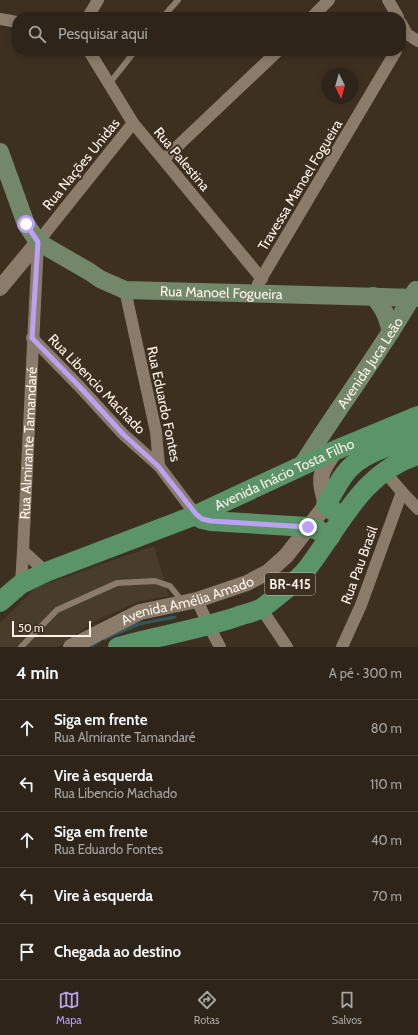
<!DOCTYPE html>
<html lang="pt">
<head>
<meta charset="utf-8">
<style>
	body { margin:0; font-family:Cabin,sans-serif; background:#3a3026; color:#f1f3f6 }
	.compass { position:absolute; left:322px; top:68px; width:36px; height:36px; border-radius:50%; background:#2e2419; box-shadow:0 2px 6px #0003; rotate:175deg }
	.scale { position:absolute; left:12px; bottom:10px; width:79px; box-sizing:border-box; padding-left:4px; border:2px solid #fbf2e9; border-top:0; font-size:11px; line-height:14px; white-space:nowrap; color:#fbf2e9; -webkit-text-stroke:3px #3e3021; paint-order:stroke }
	.stop { position:absolute; width:12px; height:12px; margin:-9px; border:3px solid #bca0f2; border-radius:50%; background:#fff }
	.stop.end { background:#bca0f2; border-color:#fff; box-shadow:0 1px 4px #0008 }
	.list { margin:0; padding:0; list-style:none }
	h2 { display:flex; justify-content:space-between; align-items:center; height:52px; margin:0; padding:0 16px; font-size:17px }
	h2 small { font-size:13px; font-weight:400; color:#a7a4a2 }
	.list li { display:grid; grid-template-columns:26px 1fr auto; gap:12px; align-items:center; box-sizing:border-box; height:56px; padding:0 16px; border-top:1px solid #494138 }
	.list b { display:block; font-size:15px; white-space:nowrap }
	.list p { margin:0; font-size:13px; white-space:nowrap; color:#a7a4a2 }
	.list em { font-size:13px; font-style:normal; color:#a7a4a2 }
	.icon { flex:none; width:22px; height:22px; fill:none; stroke:currentColor; stroke-width:2; stroke-linecap:round; stroke-linejoin:round }
	.map { position:relative; flex:none; width:418px; height:647px; overflow:hidden }
	.search { position:absolute; background:#2e2419; box-shadow:0 2px 6px #0003; left:12px; right:12px; top:12px; height:44px; display:flex; align-items:center; gap:10px; box-sizing:border-box; padding:0 14px; border-radius:16px; color:#a7a4a2; font-size:15px }
	.sheet { height:332px; background:#2e2419 }
	nav { display:flex; justify-content:space-around; align-items:center; box-sizing:border-box; height:56px; border-top:1px solid #494138; background:#2e2419; font-size:11px; color:#a7a4a2 }
	nav a { display:grid; justify-items:center; gap:2px }
	nav .on { color:#bca0f2 }
	.map>svg:first-child { display:block }
</style>
</head>
<body>
<div class="map">
<svg width="418" height="647" viewBox="0 0 418 647">
	<rect width="100%" height="100%" fill="#3e3021"/>
	<!-- commercial -->
	<path fill="#483d2d" d="M154 546 169 596 137 602 95 621 58 647H0V623L37 587Z"/>
	<g fill="none" stroke-linecap="round" stroke-linejoin="round">
		<!-- stream -->
		<g stroke="#305960" stroke-width="3">
			<path d="M104 639 139 624 175 617"/>
			<path d="M90 647 99 641"/>
		</g>
		<!-- service -->
		<g stroke="#8b7b6a" stroke-width="6">
			<path d="M163 17 178 0"/>
			<path d="M109 84 135 51"/>
			<path d="M21 647 57 610 117 583 155 581 170 586 182 601"/>
		</g>
		<!-- minor -->
		<g stroke="#8b7b6a" stroke-width="12">
			<path d="M388 0 398 17"/>
			<path d="M88 17 98 0"/>
			<path d="M312 17 329 0"/>
			<path d="M0 19 17 22"/>
			<path d="M401 23 407 34 418 41"/>
			<path d="M89 51 133 123 262 279"/>
			<path d="M164 159 278 51"/>
			<path d="M258 284 396 51"/>
			<path d="M125 290 156 432 159 466 196 515"/>
			<path d="M32 338 78 385 123 434 159 466"/>
			<path d="M384 471 402 492 418 509"/>
			<path id="s1" d="M23 551 38 242 133 123"/>
			<path d="M21 584 23 551 46 572"/>
			<path d="M197 600 209 626 220 647"/>
			<path d="M261 608 287 647"/>
			<path d="M342 647 361 605 402 492"/>
		</g>
		<!-- tertiary -->
		<g stroke="#8b7b6a" stroke-width="16">
			<path d="M0 288 38 242"/>
			<path id="s2" d="M71 647 140 612 197 600 247 583 268 572 286 556 326 505C318 476 319 474 336 450"/>
		</g>
		<!-- secondary -->
		<g stroke="#73886a" stroke-width="18">
			<path id="s3" d="M0 152 26 224 38 242 90 272 100 279 125 290 418 298"/>
			<path d="M373 296C384 308 387 316 391 332"/>
			<path id="s4" d="M301 467C338 407 382 351 416 290"/>
		</g>
		<!-- primary -->
		<g stroke="#5b9469" stroke-width="20">
			<path d="M196 515 202 519 211 521 308 527 318 530 330 537"/>
			<path d="M343 515 336 513 326 505C333 493 339 480 348 470 365 451 395 445 418 436"/>
			<path id="s5" d="M0 602 21 584 46 572 196 515 336 450 418 416"/>
			<path d="M118 647C157 636 197 630 236 617 244 614 255 612 262 608 273 600 298 580 306 570 339 528 362 471 418 455"/>
		</g>
	</g>
	<g fill="none" stroke-linecap="round" stroke-linejoin="round">
		<!-- route -->
		<path stroke="#bca0f2" stroke-width="5" d="M26 224 38 242 32 338 78 385 123 434 158 466 196 514 202 519 211 521 308 527"/>
	</g>
	<g text-anchor="middle" dominant-baseline="central" stroke-width="4" stroke-linejoin="round" paint-order="stroke">
		<!-- shield labels -->
		<rect fill="#3e3021" stroke="#c2b8ad" stroke-width="1" x="265" y="573" width="50" height="22" rx="3"/>
		<g font-size="13" font-weight="bold" fill="#fbf2e9">
			<text x="290" y="584">BR-415</text>
		</g>
		<!-- street labels -->
		<g font-size="14" fill="#fbf2e9" stroke="#3e3021">
			<text transform="translate(182 159) rotate(50)">Rua Palestina</text>
			<text transform="translate(81 164) rotate(-51)">Rua Nações Unidas</text>
			<text transform="translate(300 185) rotate(-59)">Travessa Manoel Fogueira</text>
			<text stroke="none"><textPath href="#s3" startOffset="294">Rua Manoel Fogueira</textPath></text>
			<text stroke="none"><textPath href="#s4" startOffset="125">Avenida Juca Leão</textPath></text>
			<text transform="translate(97 384) rotate(46)">Rua Libencio Machado</text>
			<text transform="translate(164 404) rotate(78)">Rua Eduardo Fontes</text>
			<text stroke="none"><textPath href="#s1" startOffset="108">Rua Almirante Tamandaré</textPath></text>
			<text stroke="none"><textPath href="#s5" startOffset="313">Avenida Inácio Tosta Filho</textPath></text>
			<text transform="translate(359 565) rotate(-70)">Rua Pau Brasil</text>
			<text stroke="none"><textPath href="#s2" startOffset="126">Avenida Amélia Amado</textPath></text>
		</g>
	</g>
</svg>
<svg class="compass" viewBox="-18 -18 36 36"><path d="M0-13l5 13h-10z" fill="#e53935"/><path d="M0 13l5-13h-10z" fill="#a7a4a2"/></svg>
<div class="scale">50 m</div>
<div class="stop" style="left:26px;top:224px"></div>
<div class="stop end" style="left:308px;top:527px"></div>
<div class="search"><svg class="icon" aria-label="search" viewBox="0 0 24 24"><circle cx="10" cy="10" r="6"/><path d="M15 15l6 6"/></svg>Pesquisar aqui</div>
</div>
<section class="sheet">
<h2>4 min<small>A pé · 300 m</small></h2>
<ul class="list">
<li><svg class="icon" aria-label="ahead" viewBox="0 0 24 24"><path d="M12 20V5M6 11l6-6 6 6"/></svg><div><b>Siga em frente</b><p>Rua Almirante Tamandaré</p></div><em>80 m</em></li>
<li><svg class="icon" aria-label="left" viewBox="0 0 24 24"><path d="M17 20v-9H6M10 6l-5 5 5 5"/></svg><div><b>Vire à esquerda</b><p>Rua Libencio Machado</p></div><em>110 m</em></li>
<li><svg class="icon" aria-label="ahead" viewBox="0 0 24 24"><path d="M12 20V5M6 11l6-6 6 6"/></svg><div><b>Siga em frente</b><p>Rua Eduardo Fontes</p></div><em>40 m</em></li>
<li><svg class="icon" aria-label="left" viewBox="0 0 24 24"><path d="M17 20v-9H6M10 6l-5 5 5 5"/></svg><div><b>Vire à esquerda</b></div><em>70 m</em></li>
<li><svg class="icon" aria-label="arrive" viewBox="0 0 24 24"><path d="M6 21V4h12l-3 4 3 4H6"/></svg><div><b>Chegada ao destino</b></div></li>
</ul>
</section>
<nav>
<a class="on"><svg class="icon" aria-label="map" viewBox="0 0 24 24"><path d="M3 6l6-2 6 2 6-2v14l-6 2-6-2-6 2zM9 4v14M15 6v14"/></svg>Mapa</a>
<a><svg class="icon" aria-label="directions" viewBox="0 0 24 24"><path d="M12 3l9 9-9 9-9-9zM9 14v-3h6M13 9l2 2-2 2"/></svg>Rotas</a>
<a><svg class="icon" aria-label="saved" viewBox="0 0 24 24"><path d="M7 4h10v16l-5-4-5 4z"/></svg>Salvos</a>
</nav>
</body>
</html>
